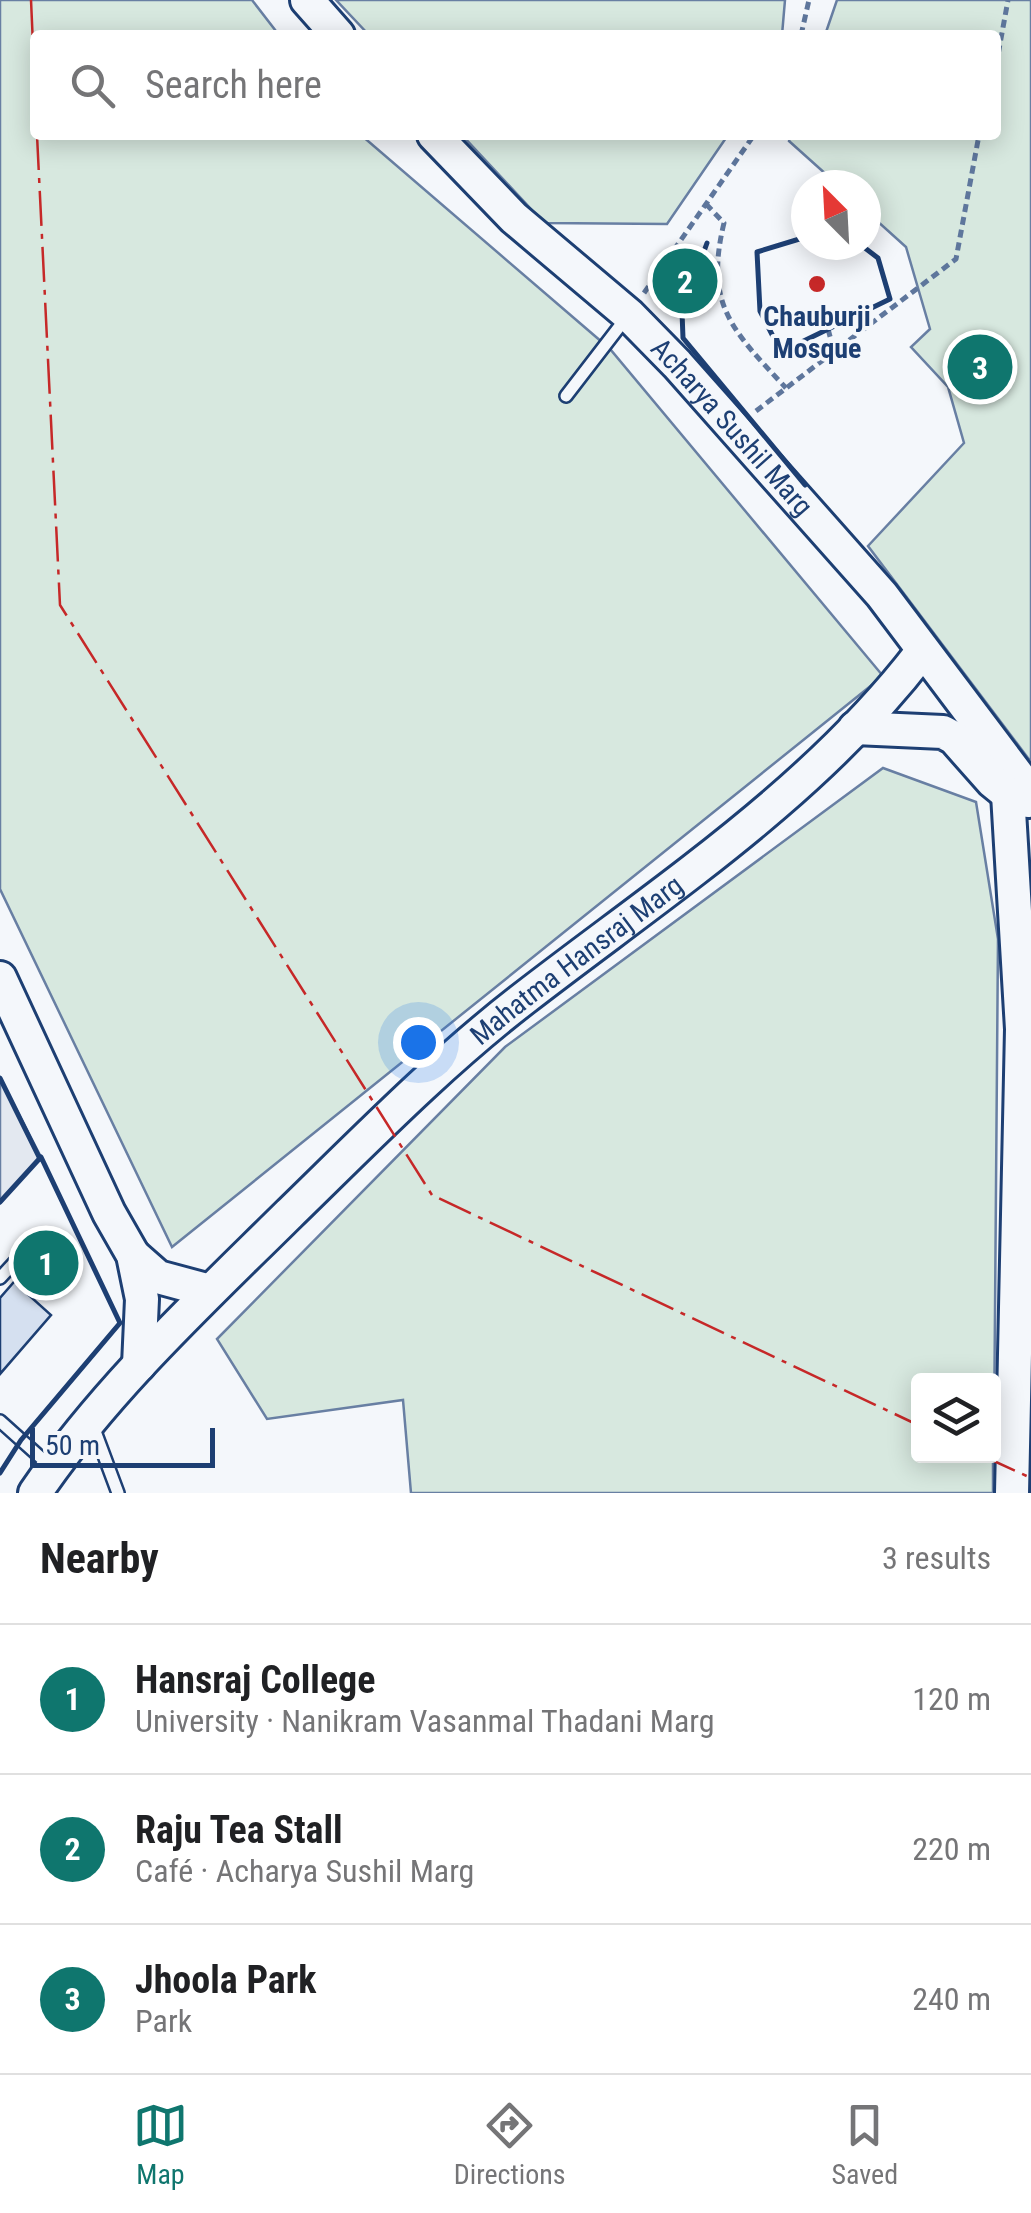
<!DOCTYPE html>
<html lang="en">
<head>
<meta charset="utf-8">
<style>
	body { margin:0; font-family:"Roboto Condensed",sans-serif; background:#f6f6f6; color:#202124 }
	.controls { position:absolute; right:30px; bottom:30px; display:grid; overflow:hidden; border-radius:10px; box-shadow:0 5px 25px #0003 }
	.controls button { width:90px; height:90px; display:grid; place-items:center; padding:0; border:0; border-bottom:2px solid #e0e0e0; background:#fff; color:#202124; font:50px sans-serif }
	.compass { position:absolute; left:791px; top:170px; width:90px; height:90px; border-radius:50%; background:#fff; box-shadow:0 5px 25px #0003; rotate:336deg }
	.scale { position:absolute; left:30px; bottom:25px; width:185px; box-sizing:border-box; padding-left:10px; border:5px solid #1d3f73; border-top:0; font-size:28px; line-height:35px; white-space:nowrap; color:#1d3f73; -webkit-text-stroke:8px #f4f7fb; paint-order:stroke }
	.you { position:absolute; left:418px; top:1042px; width:35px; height:35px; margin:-25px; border:8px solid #fff; border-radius:50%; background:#1a73e8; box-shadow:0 0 0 15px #1a73e833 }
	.badge { display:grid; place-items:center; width:65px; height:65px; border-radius:50%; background:#0f766e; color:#fff; font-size:32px; font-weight:700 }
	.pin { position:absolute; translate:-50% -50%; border:5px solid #fff; box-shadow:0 2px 10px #0006 }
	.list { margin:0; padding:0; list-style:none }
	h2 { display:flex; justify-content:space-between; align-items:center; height:130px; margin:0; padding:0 40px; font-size:42px }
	h2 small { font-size:32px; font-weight:400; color:#757577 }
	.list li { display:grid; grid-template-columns:65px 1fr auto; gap:30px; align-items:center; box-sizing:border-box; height:150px; padding:0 40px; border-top:2px solid #e0e0e0 }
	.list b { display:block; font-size:38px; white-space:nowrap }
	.list p { margin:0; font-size:32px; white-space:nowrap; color:#757577 }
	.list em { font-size:32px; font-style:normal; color:#757577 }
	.icon { flex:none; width:55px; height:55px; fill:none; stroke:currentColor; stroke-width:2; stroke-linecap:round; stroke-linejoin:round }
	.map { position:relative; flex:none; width:1031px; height:1493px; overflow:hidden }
	.search { position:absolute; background:#fff; box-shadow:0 5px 25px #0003; left:30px; right:30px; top:30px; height:110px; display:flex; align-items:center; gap:25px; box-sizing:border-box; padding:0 35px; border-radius:10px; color:#757577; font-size:38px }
	.sheet { height:580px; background:#fff }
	nav { display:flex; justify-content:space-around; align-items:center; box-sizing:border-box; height:140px; border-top:2px solid #e0e0e0; background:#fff; font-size:28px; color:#757577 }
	nav a { display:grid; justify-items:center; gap:5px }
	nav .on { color:#0f766e }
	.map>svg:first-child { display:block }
</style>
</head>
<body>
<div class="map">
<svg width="1031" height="1493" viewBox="0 0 1031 1493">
	<rect width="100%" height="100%" fill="#f4f7fb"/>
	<!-- green -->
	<g fill="#d7e8df" stroke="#687fa3" stroke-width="2.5">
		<path d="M0 0H252L279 35H35V135H361L610 349 883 676 172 1247 0 889Z"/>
		<path d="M336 0H785L782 35H369Z"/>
		<path d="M837 0H1031V762L868 546 964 443 948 387 911 347 930 329 906 247 866 211V185H838L789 141 791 135H996V35H825Z"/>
		<path d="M462 135H728L667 224 544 223Z"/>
		<path d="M883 768 976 802 998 939 994 1436V1380H918V1456H993V1493H411L403 1400 267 1419 217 1339 505 1047Z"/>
	</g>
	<!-- parking -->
	<path fill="#e3e8f0" stroke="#687fa3" stroke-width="2.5" d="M0 1078 41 1157 0 1203Z"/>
	<!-- building -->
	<path fill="#d5e0f0" stroke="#1d3f73" stroke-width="2.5" d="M20 1275 29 1283 23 1290 51 1315 0 1374V1298Z"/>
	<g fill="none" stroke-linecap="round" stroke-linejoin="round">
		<defs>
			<g id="lane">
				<path d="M566 396 626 318"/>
				<path d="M0 1278 38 1237"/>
				<path d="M0 1421 49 1465"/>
				<path d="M93 1426 118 1493"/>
			</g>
			<g id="secondary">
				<path d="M307 0 338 35"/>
				<path id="s1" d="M434 135 514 218 629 315 677 364 882 595 1031 793"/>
				<path d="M855 728 943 732 954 738 992 781 1008 794 1028 801"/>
				<path d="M1008 794 1022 1029 1012 1493"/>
				<path d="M0 978 109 1213 133 1255 142 1299 139 1365"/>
				<path d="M133 1255 158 1277 210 1291"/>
				<path id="s2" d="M35 1493C106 1389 200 1302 289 1214 364 1141 440 1063 523 999 661 892 813 794 921 653"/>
			</g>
		</defs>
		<!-- lane casing -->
		<use href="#lane" stroke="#1d3f73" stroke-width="16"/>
		<!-- secondary casing -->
		<use href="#secondary" stroke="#1d3f73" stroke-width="38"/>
		<!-- path -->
		<g stroke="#5e769c" stroke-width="5" stroke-dasharray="8 5" stroke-linecap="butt">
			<path d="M801 35 809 0"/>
			<path d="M996 66 1008 0"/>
			<path d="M706 204 724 223C704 305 733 331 786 388"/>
			<path d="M644 293 754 135"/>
			<path d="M828 329 834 351"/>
			<path d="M756 411 956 259 979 135"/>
		</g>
		<!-- lane -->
		<use href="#lane" stroke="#f4f7fb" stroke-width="11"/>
		<!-- secondary -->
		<use href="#secondary" stroke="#f4f7fb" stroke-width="32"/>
		<!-- wall -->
		<g stroke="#1d3f73" stroke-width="5">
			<path d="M806 237 757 252 760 311 781 352 890 299 878 258 861 245"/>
			<path d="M707 243 682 312 683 338 805 485"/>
			<path d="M0 1078 40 1159"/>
			<path d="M0 1202 41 1157 120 1323 21 1440 0 1473"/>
		</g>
		<!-- power -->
		<g stroke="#c62828" stroke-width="2.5" stroke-dasharray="35 8 5 8" stroke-linecap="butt">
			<path d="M31 0 35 90"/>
			<path d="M37 135 60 605 432 1195 918 1425"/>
			<path d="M983 1456 1031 1478"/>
		</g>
	</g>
	<!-- markers -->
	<circle fill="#c62828" stroke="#f4f7fb" stroke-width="4" cx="817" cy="284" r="10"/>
	<g text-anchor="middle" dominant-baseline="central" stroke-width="8" stroke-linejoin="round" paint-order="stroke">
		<!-- poi labels -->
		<g font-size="28" font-weight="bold" fill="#1d3f73" stroke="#f4f7fb">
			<text x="817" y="316">Chauburji<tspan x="817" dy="32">Mosque</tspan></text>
		</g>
		<!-- street labels -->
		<g font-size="28" fill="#1d3f73" stroke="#f4f7fb">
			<text stroke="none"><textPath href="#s1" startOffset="418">Acharya Sushil Marg</textPath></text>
			<text stroke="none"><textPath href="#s2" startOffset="762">Mahatma Hansraj Marg</textPath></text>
		</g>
	</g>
</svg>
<div class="controls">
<button><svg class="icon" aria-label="layers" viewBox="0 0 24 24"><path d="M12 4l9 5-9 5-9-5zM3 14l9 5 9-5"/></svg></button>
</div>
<svg class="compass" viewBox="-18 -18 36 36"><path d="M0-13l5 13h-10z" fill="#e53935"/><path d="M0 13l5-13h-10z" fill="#757577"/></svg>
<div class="scale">50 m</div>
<div class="you"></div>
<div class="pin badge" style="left:46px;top:1263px">1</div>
<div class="pin badge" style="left:685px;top:281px">2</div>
<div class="pin badge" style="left:980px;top:367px">3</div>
<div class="search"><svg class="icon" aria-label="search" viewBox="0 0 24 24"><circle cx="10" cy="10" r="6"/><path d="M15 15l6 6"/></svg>Search here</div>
</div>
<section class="sheet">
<h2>Nearby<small>3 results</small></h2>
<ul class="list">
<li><span class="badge">1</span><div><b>Hansraj College</b><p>University · Nanikram Vasanmal Thadani Marg</p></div><em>120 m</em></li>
<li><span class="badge">2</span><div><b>Raju Tea Stall</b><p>Café · Acharya Sushil Marg</p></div><em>220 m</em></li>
<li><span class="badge">3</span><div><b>Jhoola Park</b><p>Park</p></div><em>240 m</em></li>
</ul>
</section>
<nav>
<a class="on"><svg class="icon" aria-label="map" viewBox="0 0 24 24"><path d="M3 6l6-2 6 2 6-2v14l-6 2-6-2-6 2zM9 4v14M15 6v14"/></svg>Map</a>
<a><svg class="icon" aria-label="directions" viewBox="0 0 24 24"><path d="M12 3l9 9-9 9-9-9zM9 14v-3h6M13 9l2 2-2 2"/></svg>Directions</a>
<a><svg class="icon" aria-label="saved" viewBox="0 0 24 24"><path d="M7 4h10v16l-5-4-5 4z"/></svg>Saved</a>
</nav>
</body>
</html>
